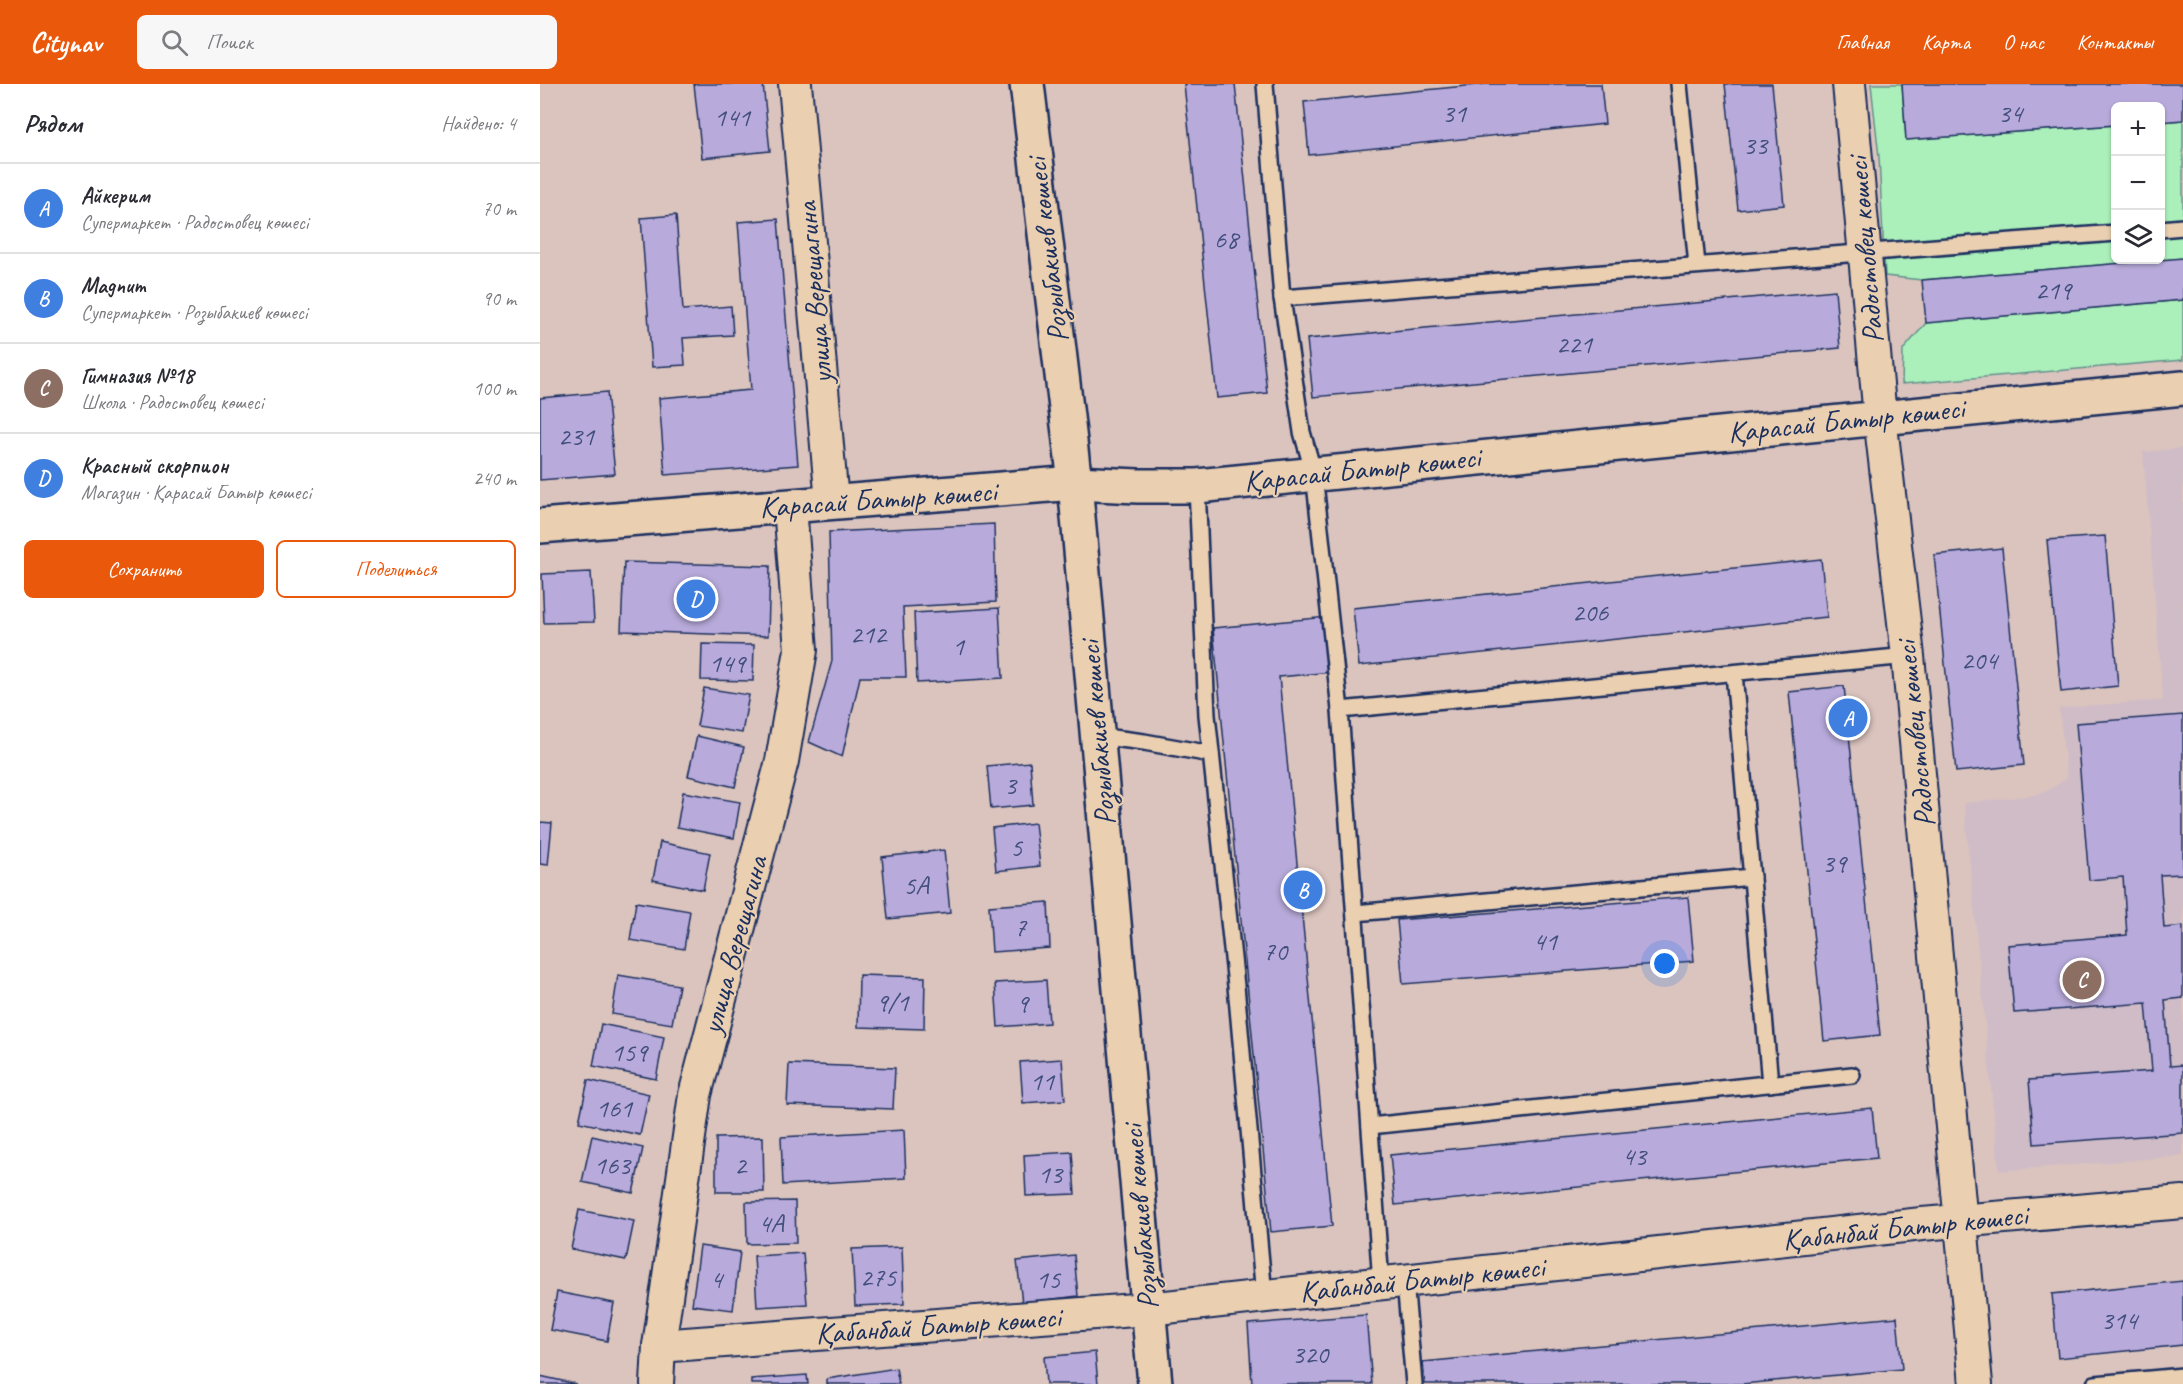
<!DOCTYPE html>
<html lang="ru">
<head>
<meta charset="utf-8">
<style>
	body { margin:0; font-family:Caveat,sans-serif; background:#f7f7f7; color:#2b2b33 }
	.controls { position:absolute; right:18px; top:18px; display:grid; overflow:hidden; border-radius:9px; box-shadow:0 2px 4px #0004 }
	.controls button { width:54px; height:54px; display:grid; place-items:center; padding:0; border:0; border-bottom:2px solid #e1e1e2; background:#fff; color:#2b2b33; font:30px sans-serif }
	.you { position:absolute; left:1125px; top:880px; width:21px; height:21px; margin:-15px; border:4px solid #fff; border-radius:50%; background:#1a73e8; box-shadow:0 0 0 9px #1a73e833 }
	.badge { display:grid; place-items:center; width:39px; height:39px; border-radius:50%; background:#ea580c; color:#fff; font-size:20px; font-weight:700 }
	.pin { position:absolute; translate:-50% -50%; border:3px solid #fff; box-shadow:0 2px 6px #0006 }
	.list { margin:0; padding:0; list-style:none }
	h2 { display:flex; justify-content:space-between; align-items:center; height:78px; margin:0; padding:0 24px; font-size:26px }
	h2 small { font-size:20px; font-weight:400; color:#7c7c81 }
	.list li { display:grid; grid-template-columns:39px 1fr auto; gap:18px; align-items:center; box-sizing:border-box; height:90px; padding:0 24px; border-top:2px solid #e1e1e2 }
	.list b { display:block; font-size:22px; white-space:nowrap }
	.list p { margin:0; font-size:20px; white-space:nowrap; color:#7c7c81 }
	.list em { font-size:20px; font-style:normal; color:#7c7c81 }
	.actions { display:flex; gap:12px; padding:18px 24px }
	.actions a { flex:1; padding:14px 0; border:2px solid #ea580c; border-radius:9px; text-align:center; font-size:21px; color:#ea580c }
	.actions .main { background:#ea580c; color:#fff }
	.icon { flex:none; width:33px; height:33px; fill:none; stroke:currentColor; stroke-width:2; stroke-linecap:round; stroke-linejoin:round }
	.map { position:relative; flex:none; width:1643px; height:1300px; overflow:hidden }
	header { display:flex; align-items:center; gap:36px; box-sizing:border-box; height:84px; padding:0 30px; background:#ea580c; color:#fff }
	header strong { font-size:28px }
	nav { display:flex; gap:33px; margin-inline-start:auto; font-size:21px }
	.search { width:420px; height:54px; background:#f7f7f7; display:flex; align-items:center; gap:15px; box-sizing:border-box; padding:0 21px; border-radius:9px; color:#7c7c81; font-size:22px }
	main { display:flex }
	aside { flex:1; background:#fff }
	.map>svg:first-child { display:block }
</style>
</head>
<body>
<header>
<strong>Citynav</strong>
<div class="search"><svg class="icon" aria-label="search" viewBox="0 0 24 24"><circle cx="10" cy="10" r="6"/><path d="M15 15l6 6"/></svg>Поиск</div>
<nav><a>Главная</a><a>Карта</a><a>О нас</a><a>Контакты</a></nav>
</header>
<main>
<aside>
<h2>Рядом<small>Найдено: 4</small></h2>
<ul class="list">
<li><span class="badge" style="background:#3f7fe0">A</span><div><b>Айкерим</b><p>Супермаркет · Радостовец көшесі</p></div><em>70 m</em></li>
<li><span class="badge" style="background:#3f7fe0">B</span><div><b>Magnum</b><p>Супермаркет · Розыбакиев көшесі</p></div><em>90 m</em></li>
<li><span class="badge" style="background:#8d6e63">C</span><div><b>Гимназия №18</b><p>Школа · Радостовец көшесі</p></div><em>100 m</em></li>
<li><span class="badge" style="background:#3f7fe0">D</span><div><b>Красный скорпион</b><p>Магазин · Қарасай Батыр көшесі</p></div><em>240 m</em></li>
</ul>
<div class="actions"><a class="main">Сохранить</a><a>Поделиться</a></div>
</aside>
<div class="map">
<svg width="1643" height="1300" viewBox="0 0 1643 1300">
	<rect width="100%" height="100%" fill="#dbc4be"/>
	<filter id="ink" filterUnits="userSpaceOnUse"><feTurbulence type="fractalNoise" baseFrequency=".0167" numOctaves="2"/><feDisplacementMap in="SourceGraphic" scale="12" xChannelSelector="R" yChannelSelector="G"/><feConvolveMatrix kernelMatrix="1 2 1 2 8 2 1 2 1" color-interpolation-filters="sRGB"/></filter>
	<g filter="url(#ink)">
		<!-- built -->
		<path fill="#d0bcc7" d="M1643 364V1072L1459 1087 1424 719 1494 711 1509 706 1527 694 1519 624 1623 616 1603 368Z"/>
		<!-- green -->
		<g fill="#abf0ba" stroke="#63908c" stroke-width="1.5">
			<path d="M1331 0H1362L1366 56 1575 41 1576 176H1620L1621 38 1643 36V174L1382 196 1345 192 1339 73Z"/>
			<path d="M1643 216V276L1362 300 1363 266 1386 239Z"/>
		</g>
		<!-- building -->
		<g fill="#b8abdb" stroke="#1b2f5e" stroke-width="1.5">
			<path d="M154 0H223L230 67 162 74Z"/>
			<path d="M644 0H695L727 309 677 314Z"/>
			<path d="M946 0H1061L1065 40 769 71 764 18Z"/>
			<path d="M1185 0H1232L1244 121 1198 126Z"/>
			<path d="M1362 0H1643V36L1620 38V22H1576V41L1366 56Z"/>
			<path d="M136 131 143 226 191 222 193 251 143 254 145 281 112 283 101 134Z"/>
			<path d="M238 135 258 381 125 391 119 314 211 306 198 138Z"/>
			<path d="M1643 174V216L1386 239 1382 196Z"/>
			<path d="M1295 206 1300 264 773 313 767 255Z"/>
			<path d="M67 308 75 390 0 396V314Z"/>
			<path d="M454 440 456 518 363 523 366 593H320L302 673 269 658 292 577 289 448Z"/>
			<path d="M1565 452 1578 602 1521 608 1507 456Z"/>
			<path d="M1462 464 1484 681 1416 688 1394 471Z"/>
			<path d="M1281 475 1287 533 819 582 813 524Z"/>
			<path d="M84 478 230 482 228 552 81 547Z"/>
			<path d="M51 488 54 538 4 539 2 490Z"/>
			<path d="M459 524 463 594 377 599 374 529Z"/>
			<path d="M787 533 792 588 739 593 792 1142 731 1148 673 544Z"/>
			<path d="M162 560 214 561 213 597 161 596Z"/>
			<path d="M1304 602 1340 951 1284 957 1249 608Z"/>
			<path d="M164 604 209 611 202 649 157 642Z"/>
			<path d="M1643 631V790L1620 791 1624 844 1643 842V914L1625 916 1630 982 1643 981V1049L1494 1060 1489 996 1612 987 1606 919 1474 929 1468 861 1587 851 1583 793 1549 796 1536 639Z"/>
			<path d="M157 652 204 663 195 703 148 692Z"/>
			<path d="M490 678 493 721 451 725 447 682Z"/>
			<path d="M143 708 200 718 194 754 137 743Z"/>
			<path d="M0 738 12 739 8 781 0 780Z"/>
			<path d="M495 739 500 782 456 787 452 744Z"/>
			<path d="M120 758 170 769 163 806 113 796Z"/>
			<path d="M404 766 410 829 348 835 342 773Z"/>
			<path d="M1148 813 1154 877 863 900 857 836Z"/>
			<path d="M96 818 150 827 144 865 90 856Z"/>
			<path d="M508 818 510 864 452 868 449 822Z"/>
			<path d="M78 891 139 901 132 940 72 930Z"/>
			<path d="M319 891 385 893 384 945 318 943Z"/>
			<path d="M506 896 509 939 458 943 455 899Z"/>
			<path d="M61 940 124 953 116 995 53 982Z"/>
			<path d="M522 975 525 1016 483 1019 480 978Z"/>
			<path d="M249 980 355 984 353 1025 247 1021Z"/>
			<path d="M48 996 109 1010 100 1051 39 1038Z"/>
			<path d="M1332 1024 1337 1074 855 1121 850 1071Z"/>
			<path d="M364 1046 366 1094 243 1101 241 1053Z"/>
			<path d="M52 1052 103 1064 93 1109 42 1098Z"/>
			<path d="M223 1053 224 1108H176V1054Z"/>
			<path d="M532 1068 535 1110 486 1112 484 1071Z"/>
			<path d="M255 1117 256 1159 207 1160 206 1118Z"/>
			<path d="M39 1126 94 1137 86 1176 31 1165Z"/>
			<path d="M160 1162 200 1168 193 1226 152 1221Z"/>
			<path d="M362 1163 364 1220 315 1222 312 1165Z"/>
			<path d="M263 1169 267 1220 217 1223 214 1172Z"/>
			<path d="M534 1171 538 1212 482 1219 477 1177Z"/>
			<path d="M1643 1197V1261L1518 1274 1512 1210Z"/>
			<path d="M17 1208 74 1219 67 1257 10 1246Z"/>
			<path d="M826 1231 832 1300H712L708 1240Z"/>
			<path d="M1357 1233 1362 1285 1202 1300H885L883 1278Z"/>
			<path d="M555 1268 558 1300H506L504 1273Z"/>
			<path d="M356 1284 359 1300H287V1295Z"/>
			<path d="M267 1291 268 1300H211V1295Z"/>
			<path d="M0 1292 36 1300H0Z"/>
		</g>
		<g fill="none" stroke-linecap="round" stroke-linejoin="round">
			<defs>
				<g id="service">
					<path d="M725 0 742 214 1576 149"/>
					<path d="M1139 0 1157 181"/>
					<path d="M1620 145 1643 143"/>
					<path d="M742 214 762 348 774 390 800 626"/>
					<path d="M657 402 667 631 696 902 724 1212"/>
					<path d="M1194 589 1230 1000"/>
					<path d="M557 652 604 658 671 670"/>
					<path d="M815 829 1212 793"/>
					<path d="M830 1042 1312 991"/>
					<path d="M865 1197 874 1300"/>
					<path d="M841 1199 800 626 1368 572"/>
					<path d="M1555 1300 1643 1292"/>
				</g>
				<g id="minor">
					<path d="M255 0 292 418"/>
					<path d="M1309 0 1340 333 1368 572 1436 1300"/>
					<path d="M119 1262 608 1225 1382 1140 1643 1118"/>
					<path d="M117 1300 119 1262 155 1011 242 677 261 566 250 422"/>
				</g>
				<path id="tertiary" d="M0 442 535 399 598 402H657L1643 304"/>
				<path id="secondary" d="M487 0 535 399 615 1300"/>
			</defs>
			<!-- service casing -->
			<use href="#service" stroke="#1b2f5e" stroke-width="20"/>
			<!-- minor casing -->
			<use href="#minor" stroke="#1b2f5e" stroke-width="36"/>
			<!-- tertiary casing -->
			<use href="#tertiary" stroke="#1b2f5e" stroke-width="38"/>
			<!-- secondary casing -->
			<use href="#secondary" stroke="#1b2f5e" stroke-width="38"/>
			<!-- service -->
			<use href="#service" stroke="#eacfb1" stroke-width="15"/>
			<!-- minor -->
			<use href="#minor" stroke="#eacfb1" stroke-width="32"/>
			<!-- tertiary -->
			<use href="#tertiary" stroke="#eacfb1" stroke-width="33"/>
			<!-- secondary -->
			<use href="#secondary" stroke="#eacfb1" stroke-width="33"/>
		</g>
	</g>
	<g text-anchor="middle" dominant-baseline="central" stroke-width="4.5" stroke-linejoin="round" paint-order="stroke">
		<!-- number labels -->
		<g font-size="27" fill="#424e7d">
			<text x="914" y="29">31</text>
			<text x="1470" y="29">34</text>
			<text x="192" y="33">141</text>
			<text x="1215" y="61">33</text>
			<text x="686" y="155">68</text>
			<text x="1513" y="206">219</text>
			<text x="1034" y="260">221</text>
			<text x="36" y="352">231</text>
			<text x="1050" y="528">206</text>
			<text x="328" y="550">212</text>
			<text x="418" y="562">1</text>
			<text x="1439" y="576">204</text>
			<text x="187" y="579">149</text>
			<text x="470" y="701">3</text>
			<text x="476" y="763">5</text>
			<text x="1294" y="779">39</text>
			<text x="376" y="801">5А</text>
			<text x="480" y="843">7</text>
			<text x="1005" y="857">41</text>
			<text x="735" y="867">70</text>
			<text x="352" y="918">9/1</text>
			<text x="482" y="919">9</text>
			<text x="89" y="968">159</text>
			<text x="502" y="997">11</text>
			<text x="74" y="1024">161</text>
			<text x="1094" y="1072">43</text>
			<text x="72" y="1081">163</text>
			<text x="200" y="1081">2</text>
			<text x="510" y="1090">13</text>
			<text x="231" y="1139">4А</text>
			<text x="338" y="1193">275</text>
			<text x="176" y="1195">4</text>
			<text x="508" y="1195">15</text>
			<text x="1579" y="1236">314</text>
			<text x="770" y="1270">320</text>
		</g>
		<!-- street labels -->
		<g font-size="30" fill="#1b2f5e" stroke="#eacfb1">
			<text transform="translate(507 166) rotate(-97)">Розыбакиев көшесі</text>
			<text transform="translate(1325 166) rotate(-95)">Радостовец көшесі</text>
			<text transform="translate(274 209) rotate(-95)">улица Верещагина</text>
			<text transform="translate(1306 336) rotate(-6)">Қарасай Батыр көшесі</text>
			<text transform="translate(822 385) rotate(-6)">Қарасай Батыр көшесі</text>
			<text transform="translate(338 415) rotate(-4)">Қарасай Батыр көшесі</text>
			<text transform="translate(557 649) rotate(-95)">Розыбакиев көшесі</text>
			<text transform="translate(1375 650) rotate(-96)">Радостовец көшесі</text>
			<text transform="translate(194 861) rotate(-75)">улица Верещагина</text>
			<text transform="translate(600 1133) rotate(-95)">Розыбакиев көшесі</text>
			<text transform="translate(1365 1143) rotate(-6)">Қабанбай Батыр көшесі</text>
			<text transform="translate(882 1195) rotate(-6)">Қабанбай Батыр көшесі</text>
			<text transform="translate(398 1241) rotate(-4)">Қабанбай Батыр көшесі</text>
		</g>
	</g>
</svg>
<div class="controls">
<button>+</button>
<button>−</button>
<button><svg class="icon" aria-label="layers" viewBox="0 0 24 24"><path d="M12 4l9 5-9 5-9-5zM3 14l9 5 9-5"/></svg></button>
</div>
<div class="you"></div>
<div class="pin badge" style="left:1308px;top:634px;background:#3f7fe0">A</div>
<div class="pin badge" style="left:763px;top:806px;background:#3f7fe0">B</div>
<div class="pin badge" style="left:1542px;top:896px;background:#8d6e63">C</div>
<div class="pin badge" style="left:156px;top:515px;background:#3f7fe0">D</div>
</div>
</main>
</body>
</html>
